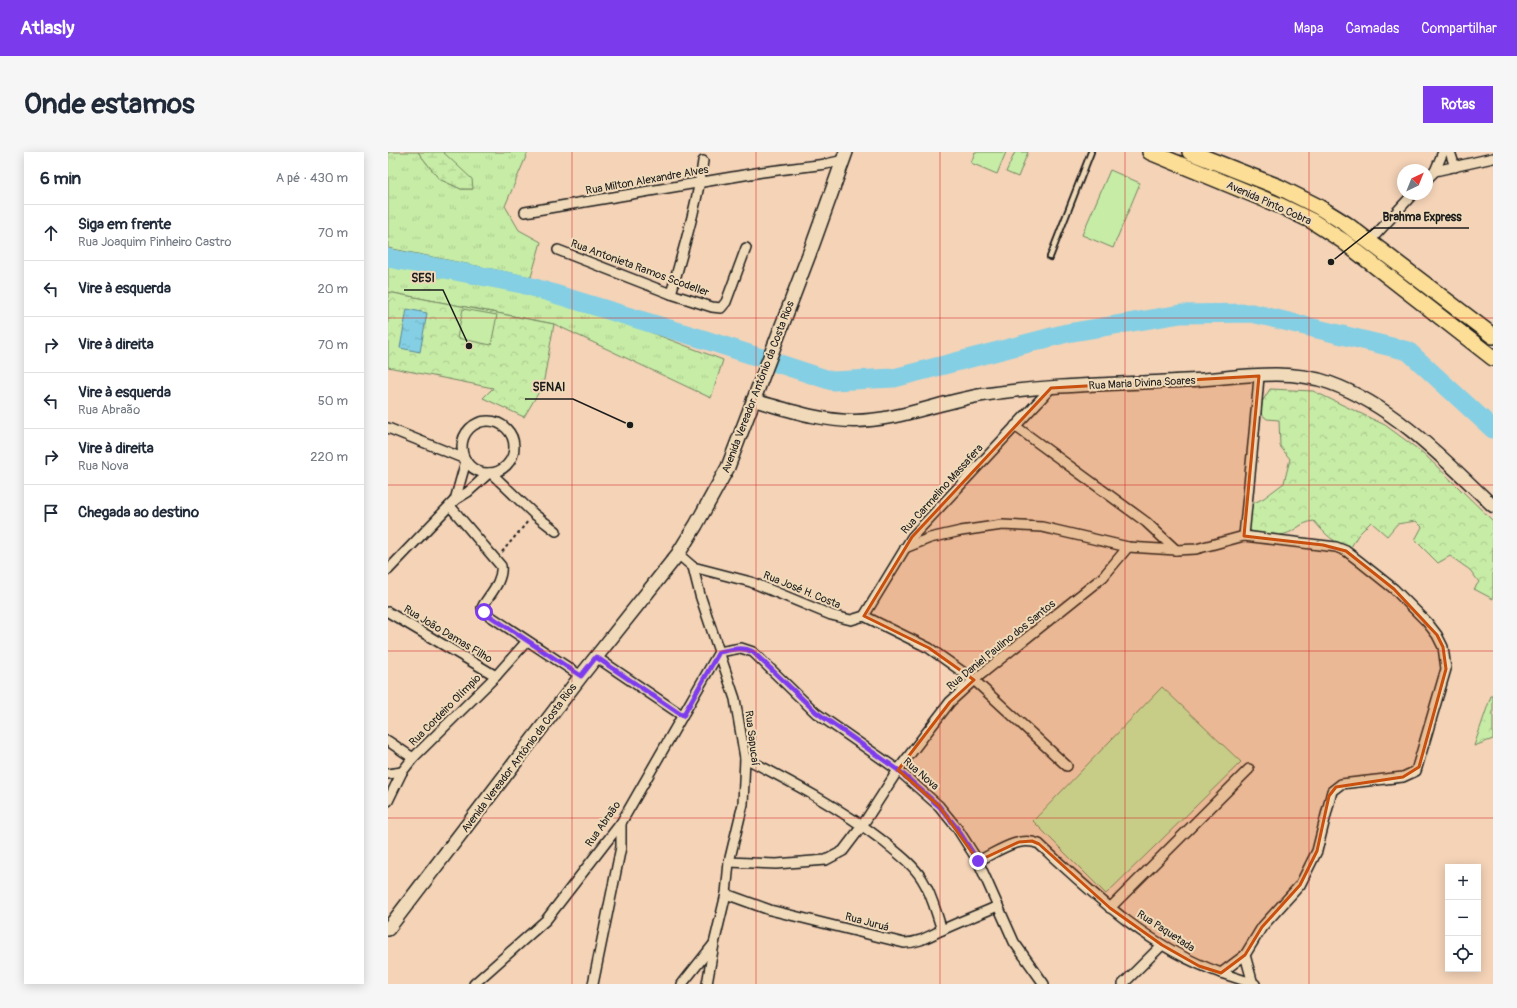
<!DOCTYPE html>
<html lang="pt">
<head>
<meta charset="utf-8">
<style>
	body { margin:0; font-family:Pangolin,sans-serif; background:#f6f6f7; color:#1f2937 }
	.controls { position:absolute; right:12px; bottom:12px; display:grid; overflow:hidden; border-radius:0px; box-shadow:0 2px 10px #0003 }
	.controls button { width:36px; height:36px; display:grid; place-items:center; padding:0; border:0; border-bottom:1px solid #e0e1e3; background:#fff; color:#1f2937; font:20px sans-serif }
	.compass { position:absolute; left:1009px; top:12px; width:36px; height:36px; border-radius:50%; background:#fff; box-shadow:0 2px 10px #0003; rotate:43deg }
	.stop { position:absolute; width:12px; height:12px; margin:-9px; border:3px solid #7c3aed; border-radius:50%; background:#fff }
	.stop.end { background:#7c3aed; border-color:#fff; box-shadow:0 1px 4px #0008 }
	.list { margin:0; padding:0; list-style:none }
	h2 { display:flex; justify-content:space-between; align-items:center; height:52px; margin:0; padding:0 16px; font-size:17px }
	h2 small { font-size:13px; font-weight:400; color:#747a83 }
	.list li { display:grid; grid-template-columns:26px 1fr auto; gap:12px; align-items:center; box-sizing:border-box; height:56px; padding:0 16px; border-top:1px solid #e0e1e3 }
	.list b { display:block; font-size:15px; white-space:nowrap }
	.list p { margin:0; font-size:13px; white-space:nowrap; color:#747a83 }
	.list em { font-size:13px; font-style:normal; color:#747a83 }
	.icon { flex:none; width:22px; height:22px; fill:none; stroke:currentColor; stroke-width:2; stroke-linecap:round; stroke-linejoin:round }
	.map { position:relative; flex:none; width:1105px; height:832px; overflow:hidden; border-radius:0px }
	header { display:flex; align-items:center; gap:24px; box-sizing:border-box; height:56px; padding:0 20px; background:#7c3aed; color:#fff }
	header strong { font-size:19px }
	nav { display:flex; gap:22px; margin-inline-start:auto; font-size:14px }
	.intro { display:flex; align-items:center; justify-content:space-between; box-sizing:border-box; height:96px; padding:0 24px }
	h1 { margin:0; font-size:28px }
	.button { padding:10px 18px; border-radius:0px; background:#7c3aed; color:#fff; font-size:14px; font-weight:700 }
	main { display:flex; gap:24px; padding:0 24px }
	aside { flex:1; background:#fff; border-radius:0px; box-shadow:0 2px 10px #0003 }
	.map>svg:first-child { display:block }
</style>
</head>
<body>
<header>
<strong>Atlasly</strong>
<nav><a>Mapa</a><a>Camadas</a><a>Compartilhar</a></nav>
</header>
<div class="intro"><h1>Onde estamos</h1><a class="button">Rotas</a></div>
<main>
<aside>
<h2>6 min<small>A pé · 430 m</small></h2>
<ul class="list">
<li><svg class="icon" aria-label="ahead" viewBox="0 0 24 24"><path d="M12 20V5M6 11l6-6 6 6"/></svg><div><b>Siga em frente</b><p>Rua Joaquim Pinheiro Castro</p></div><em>70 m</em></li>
<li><svg class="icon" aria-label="left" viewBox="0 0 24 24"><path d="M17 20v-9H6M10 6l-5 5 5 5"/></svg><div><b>Vire à esquerda</b></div><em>20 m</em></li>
<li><svg class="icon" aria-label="right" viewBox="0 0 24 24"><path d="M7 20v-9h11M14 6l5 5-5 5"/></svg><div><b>Vire à direita</b></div><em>70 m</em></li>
<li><svg class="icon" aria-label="left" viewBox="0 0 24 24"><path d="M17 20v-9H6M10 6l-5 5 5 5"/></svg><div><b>Vire à esquerda</b><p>Rua Abraão</p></div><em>50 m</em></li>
<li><svg class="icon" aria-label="right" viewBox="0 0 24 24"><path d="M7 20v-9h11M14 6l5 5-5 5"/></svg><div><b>Vire à direita</b><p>Rua Nova</p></div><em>220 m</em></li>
<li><svg class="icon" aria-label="arrive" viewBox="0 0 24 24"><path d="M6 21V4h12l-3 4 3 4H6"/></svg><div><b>Chegada ao destino</b></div></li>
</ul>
</aside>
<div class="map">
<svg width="1105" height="832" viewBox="0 0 1105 832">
	<defs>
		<pattern id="grass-tufts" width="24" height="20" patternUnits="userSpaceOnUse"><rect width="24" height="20" fill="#c7eca6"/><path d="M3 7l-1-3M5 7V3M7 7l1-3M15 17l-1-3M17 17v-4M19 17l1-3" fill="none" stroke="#aaca8e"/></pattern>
		<pattern id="forest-crowns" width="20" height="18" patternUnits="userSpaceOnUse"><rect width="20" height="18" fill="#c7eca6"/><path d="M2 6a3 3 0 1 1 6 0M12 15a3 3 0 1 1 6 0" fill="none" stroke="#aaca8e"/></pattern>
		<pattern id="wetland-marsh" width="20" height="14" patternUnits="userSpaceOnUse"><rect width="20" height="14" fill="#c7eca6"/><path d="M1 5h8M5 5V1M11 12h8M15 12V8" fill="none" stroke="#aaca8e"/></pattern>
		<pattern id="water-ripples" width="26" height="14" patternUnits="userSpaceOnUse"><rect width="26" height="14" fill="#84cfe4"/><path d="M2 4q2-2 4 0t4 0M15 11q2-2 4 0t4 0" fill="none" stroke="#71b1c3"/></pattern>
	</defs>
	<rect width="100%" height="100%" fill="#f4d3b7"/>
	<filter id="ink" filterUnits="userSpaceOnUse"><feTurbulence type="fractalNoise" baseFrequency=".025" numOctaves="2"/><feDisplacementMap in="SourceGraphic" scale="8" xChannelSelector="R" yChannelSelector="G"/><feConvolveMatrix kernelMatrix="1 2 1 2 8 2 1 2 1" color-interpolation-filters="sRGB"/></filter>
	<g filter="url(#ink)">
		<!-- grass -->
		<g fill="url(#grass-tufts)" stroke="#728461">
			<path d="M0 0H30L51 27 73 37H85L55 0H140L117 54 131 78 153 90 143 125 0 96Z"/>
			<path d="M0 112 121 136 225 166 335 208 323 246 166 172 0 140Z"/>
		</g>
		<!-- forest -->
		<g fill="url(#forest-crowns)" stroke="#728461">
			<path d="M0 140 166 172 155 233 136 265 95 246 105 236 0 215Z"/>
			<path d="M882 237 925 239 997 273 1035 301 1105 369V447L1086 437 1091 430 1082 418 1062 404 1050 411 1027 388 1034 375 1028 369 1009 372 999 384 983 370 970 383 963 395C946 392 937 382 926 369 911 371 908 379 897 382 885 386 869 380 858 378L862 353 876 346 896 331 902 307 892 294 891 268 879 267 873 262 874 250Z"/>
			<path d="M1103 544H1105V587L1086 594Z"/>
		</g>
		<!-- wetland -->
		<path fill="url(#wetland-marsh)" stroke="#728461" d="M30 0H55L84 27 85 37H73L51 27Z"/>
		<!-- pitch -->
		<g fill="#c7eca6" stroke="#728461">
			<path d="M587 0H618L609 22 583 11Z"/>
			<path d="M627 0H640L630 25 618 20Z"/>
			<path d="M722 18 752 31 725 96 694 83Z"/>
			<path d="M75 157 109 163 103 193 69 186Z"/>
			<path d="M774 535 853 610 718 742 645 669Z"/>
		</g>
		<!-- water -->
		<path fill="url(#water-ripples)" stroke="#5a8794" d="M19 157 39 161 32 200 12 196Z"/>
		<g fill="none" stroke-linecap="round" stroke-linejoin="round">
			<!-- river -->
			<path stroke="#84cfe4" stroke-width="19" d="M0 106 134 132 318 188 444 229 506 226 679 181 793 162 864 161 1020 199 1105 277"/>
			<defs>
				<path id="service" d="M662 105 703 0"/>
				<g id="minor">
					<path d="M1062 0 1067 15"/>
					<path d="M1047 19 1055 0"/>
					<path d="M1039 27 1047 19 1105 6"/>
					<path d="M137 60 374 20 438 12 456 8"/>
					<path d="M981 90 1025 42"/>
					<path d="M170 98 283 142 324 155 333 156 338 150 358 96"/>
					<path d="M283 142C295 98 309 54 315 9"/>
					<circle cx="100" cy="295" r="26"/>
					<path d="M627 274 758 370 788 398"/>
					<path d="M0 276 77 307"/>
					<path d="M103 321 146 362 168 379"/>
					<path d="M67 348 78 309"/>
					<path d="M62 354 113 414C115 428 103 441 96 452L94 456 96 460 193 524"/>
					<path d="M856 384C861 330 867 277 871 224"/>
					<path d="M517 396 542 386 573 379 614 373 654 375 740 395 788 398 808 397 856 384 948 395 958 399 971 409 1006 437 1039 470 1049 483 1055 495 1058 517 1028 619 1015 625 953 632 944 639 929 699 912 733 874 775 857 803 833 821C761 796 706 743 651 692 631 683 609 700 590 709"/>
					<path d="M290 402 305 415 312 443 347 547 357 606 355 652 341 710 338 742 326 792 319 832"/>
					<path d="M305 415 363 430 443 463 463 468 476 464 541 496 586 528 679 614"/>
					<path d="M0 418 67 348 80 340 101 321"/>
					<path d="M0 460 108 524"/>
					<path d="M476 464 524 385 663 236"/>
					<path d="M208 505 295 564"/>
					<path d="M0 589 25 606"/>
					<path d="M357 606C405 631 452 656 495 689 508 700 525 712 534 727 544 742 548 761 554 778"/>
					<path d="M0 622 14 620"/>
					<path d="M0 649 14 620 25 606 108 524 139 489"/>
					<path d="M341 710 388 712 438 708 455 699 474 674 510 618 562 550 586 528 715 425 740 395"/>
					<path d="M338 742 382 758 516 791C531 791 541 784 554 778 573 769 592 762 610 754"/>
					<path d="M722 756 861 617"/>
					<path d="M857 803 865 832"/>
					<path d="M833 821 867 832"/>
					<path d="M86 832 158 768 233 671 331 500 353 496 365 500 428 561 510 618 551 654 569 676 590 709 626 790 656 832"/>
					<path d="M205 832 233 695V671"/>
					<path d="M294 832 325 793"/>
					<path d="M735 832 774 793"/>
				</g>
				<path id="tertiary" d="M365 248C398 257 432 269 466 269 509 269 552 250 594 243 664 232 737 232 808 228 851 225 900 216 942 231 1006 254 1057 308 1105 354"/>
				<path id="secondary" d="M0 777 193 524 290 402 308 373 340 315 425 92 458 0"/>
				<g id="trunk">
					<path d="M762 0 893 54 924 69 955 89 1105 206"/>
					<path d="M802 0 891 35 929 54 958 72 1105 184"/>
				</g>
			</defs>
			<!-- service casing -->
			<use href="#service" stroke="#1c1c1c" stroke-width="8"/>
			<!-- minor casing -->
			<use href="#minor" stroke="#1c1c1c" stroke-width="12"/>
			<!-- tertiary casing -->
			<use href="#tertiary" stroke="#1c1c1c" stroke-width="15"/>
			<!-- secondary casing -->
			<use href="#secondary" stroke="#1c1c1c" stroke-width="16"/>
			<!-- trunk casing -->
			<use href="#trunk" stroke="#1c1c1c" stroke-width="18"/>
			<!-- path -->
			<path stroke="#1c1c1c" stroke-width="2" stroke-dasharray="3 3" stroke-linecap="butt" d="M114 400 141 368"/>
			<!-- service -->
			<use href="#service" stroke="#f0dab9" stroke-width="4.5"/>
			<!-- minor -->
			<use href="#minor" stroke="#f0dab9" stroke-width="9"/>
			<!-- tertiary -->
			<use href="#tertiary" stroke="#f0dab9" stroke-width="12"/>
			<!-- secondary -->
			<use href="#secondary" stroke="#f0dab9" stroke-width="13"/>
			<!-- trunk -->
			<use href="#trunk" stroke="#fdde96" stroke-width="15"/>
		</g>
	</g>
	<g fill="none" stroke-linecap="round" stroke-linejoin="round" filter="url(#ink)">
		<!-- route -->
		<path stroke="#7c3aed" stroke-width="5" d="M96 460 193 524 208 505 295 564 331 500C343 498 354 494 365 500L428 560 510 618 551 654 569 676 590 709"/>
	</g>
	<!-- marked area -->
	<path fill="#c9500e" fill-opacity="0.2" stroke="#c9500e" stroke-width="3" stroke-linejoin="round" d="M871 224 856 384 935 393 958 399 1006 437 1049 483 1055 495 1058 517 1031 615 1015 625 948 635 941 644 929 699 912 733 874 775 857 803 833 821 811 814 774 793 722 756 651 692 644 689 631 690 590 709 551 654 510 618 562 550 586 528 541 496 476 464 524 385 663 236Z"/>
	<!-- grid -->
	<path fill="none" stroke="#d62828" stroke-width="1" stroke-opacity="0.55" d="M184 0V832M368 0V832M552 0V832M737 0V832M921 0V832M0 166H1105M0 333H1105M0 499H1105M0 666H1105"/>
	<g text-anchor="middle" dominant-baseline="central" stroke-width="4" stroke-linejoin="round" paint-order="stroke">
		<!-- street labels -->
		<g font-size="11" fill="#1c1c1c" stroke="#f0dab9">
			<text transform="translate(259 28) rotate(-10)">Rua Milton Alexandre Alves</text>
			<text transform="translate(881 51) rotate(24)">Avenida Pinto Cobra</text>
			<text transform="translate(252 116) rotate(20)">Rua Antonieta Ramos Scodeller</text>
			<text transform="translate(754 231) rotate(-3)">Rua Maria Divina Soares</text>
			<text transform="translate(370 235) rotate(-69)">Avenida Vereador Antônio da Costa Rios</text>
			<text transform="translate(554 337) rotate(-48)">Rua Carmelino Massafera</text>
			<text transform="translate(414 438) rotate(22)">Rua José H. Costa</text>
			<text transform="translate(60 482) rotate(31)">Rua João Damas Filho</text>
			<text transform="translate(613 493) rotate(-39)">Rua Daniel Paulino dos Santos</text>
			<text transform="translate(57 558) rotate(-45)">Rua Cordeiro Olímpio</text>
			<text transform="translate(364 586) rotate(83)">Rua Sapucaí</text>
			<text transform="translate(131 606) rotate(-53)">Avenida Vereador Antônio da Costa Rios</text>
			<text transform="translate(533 622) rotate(41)">Rua Nova</text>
			<text transform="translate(215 672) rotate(-55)">Rua Abraão</text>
			<text transform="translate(479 770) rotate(15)">Rua Juruá</text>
			<text transform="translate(778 779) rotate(33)">Rua Paquetada</text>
		</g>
	</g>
	<!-- callouts -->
	<path fill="none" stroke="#1c1c1c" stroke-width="1.5" d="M943 110L986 76H1081M81 194L55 138H16M242 273L185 247H137"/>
	<g fill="#1c1c1c" stroke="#f0dab9" stroke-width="1.5">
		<circle cx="943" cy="110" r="4"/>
		<circle cx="81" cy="194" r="4"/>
		<circle cx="242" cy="273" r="4"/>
	</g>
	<g font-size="12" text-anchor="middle" font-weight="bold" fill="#1c1c1c" stroke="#f0dab9" stroke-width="4" stroke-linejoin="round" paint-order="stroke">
		<text x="1034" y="69">Brahma Express</text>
		<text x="35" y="130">SESI</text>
		<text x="161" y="239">SENAI</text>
	</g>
</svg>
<div class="controls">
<button>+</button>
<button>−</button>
<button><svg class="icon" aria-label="locate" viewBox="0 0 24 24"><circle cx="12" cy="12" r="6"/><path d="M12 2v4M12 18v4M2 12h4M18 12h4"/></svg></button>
</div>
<svg class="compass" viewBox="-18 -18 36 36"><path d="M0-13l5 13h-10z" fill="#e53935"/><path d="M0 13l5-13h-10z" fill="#747a83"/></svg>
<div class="stop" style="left:96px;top:460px"></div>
<div class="stop end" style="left:590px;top:709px"></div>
</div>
</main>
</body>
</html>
